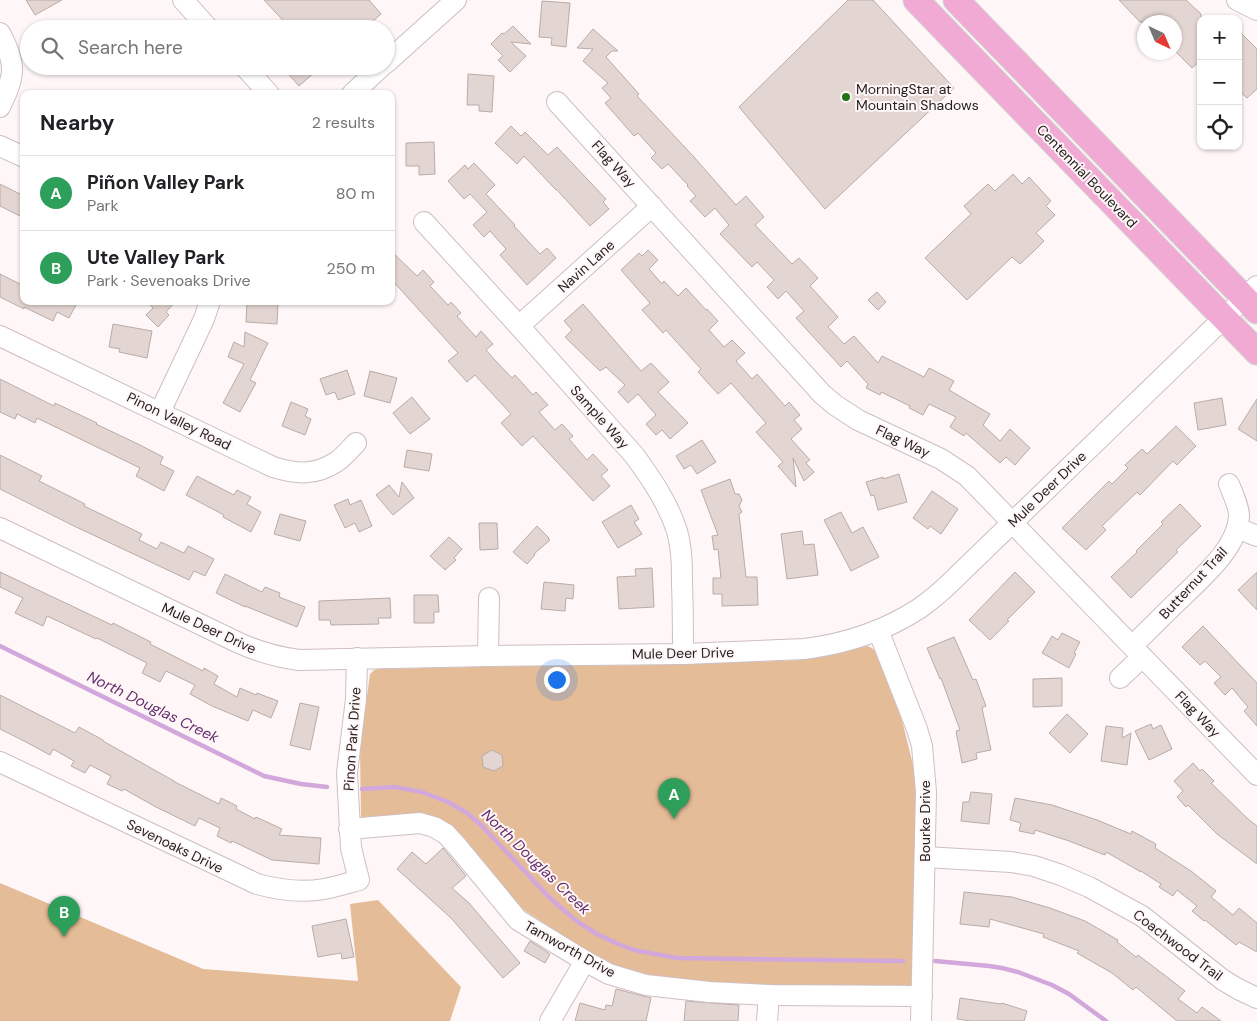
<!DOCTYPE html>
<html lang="en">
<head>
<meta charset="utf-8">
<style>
	body { margin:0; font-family:"DM Sans",sans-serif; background:#f6f6f6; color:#202124 }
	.controls { position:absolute; right:15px; top:15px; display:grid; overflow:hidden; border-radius:10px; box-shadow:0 1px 4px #0004 }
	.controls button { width:45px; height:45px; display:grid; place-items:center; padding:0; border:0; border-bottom:1px solid #e0e0e0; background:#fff; color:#202124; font:25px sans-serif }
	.compass { position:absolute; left:1137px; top:15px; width:45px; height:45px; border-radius:50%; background:#fff; box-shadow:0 1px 4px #0004; rotate:136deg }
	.you { position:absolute; left:556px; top:679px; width:18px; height:18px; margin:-12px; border:4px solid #fff; border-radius:50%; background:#1a73e8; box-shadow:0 0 0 8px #1a73e833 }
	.badge { display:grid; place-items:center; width:32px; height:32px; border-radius:50%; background:#111827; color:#fff; font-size:16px; font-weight:700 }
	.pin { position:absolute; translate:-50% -41px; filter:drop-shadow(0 1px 2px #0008) }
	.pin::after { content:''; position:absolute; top:26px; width:18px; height:15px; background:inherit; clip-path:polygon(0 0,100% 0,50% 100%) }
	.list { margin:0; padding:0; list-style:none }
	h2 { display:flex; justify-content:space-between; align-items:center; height:65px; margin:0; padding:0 20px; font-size:21px }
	h2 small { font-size:16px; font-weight:400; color:#757577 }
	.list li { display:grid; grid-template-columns:32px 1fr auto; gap:15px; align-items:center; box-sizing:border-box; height:75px; padding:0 20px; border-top:1px solid #e0e0e0 }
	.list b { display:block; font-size:19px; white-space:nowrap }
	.list p { margin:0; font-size:16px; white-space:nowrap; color:#757577 }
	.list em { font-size:16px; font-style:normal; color:#757577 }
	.icon { flex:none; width:28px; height:28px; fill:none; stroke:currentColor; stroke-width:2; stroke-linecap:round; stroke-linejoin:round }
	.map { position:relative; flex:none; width:1257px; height:1021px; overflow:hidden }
	.search { position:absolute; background:#fff; box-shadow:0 1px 4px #0004; left:20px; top:20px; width:375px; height:55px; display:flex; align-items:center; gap:12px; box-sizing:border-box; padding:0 18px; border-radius:28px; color:#757577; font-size:19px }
	.panel { position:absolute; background:#fff; box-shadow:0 1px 4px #0004; left:20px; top:90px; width:375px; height:215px; border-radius:10px }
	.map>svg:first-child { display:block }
</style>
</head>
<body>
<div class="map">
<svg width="1257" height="1021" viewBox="0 0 1257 1021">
	<rect width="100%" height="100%" fill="#fff6f7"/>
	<!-- green -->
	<g fill="#e5bc98">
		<path d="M867 646 872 648 875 651 902 720 915 773 916 799 914 984 912 987 776 989 636 976 609 965 519 907 462 838 361 820 360 748 370 674 374 670 378 669 528 666 660 665 802 660 827 656Z"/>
		<path d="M0 883 203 969 358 981 350 904 378 900 461 987 450 1021H0Z"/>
	</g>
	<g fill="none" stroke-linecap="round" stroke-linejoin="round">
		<!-- stream -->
		<g stroke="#d2a7dc" stroke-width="4.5">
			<path d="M0 646 264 776 301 784 327 787"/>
			<path d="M362 789 395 787 422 792 448 802 467 813 481 825 549 897 575 920 595 933 618 944 634 950 677 958 903 961"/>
			<path d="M935 961 989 966 1002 968 1018 972 1052 985 1069 994 1106 1021"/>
		</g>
	</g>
	<!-- building -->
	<g fill="#e3d5d1" stroke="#b9aca8">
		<path d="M26 0H62L35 15Z"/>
		<path d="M264 0H369L381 14 364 29H291Z"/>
		<path d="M848 0H873L954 88 825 209 739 107Z"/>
		<path d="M1119 0H1186L1201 14V60L1192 68 1174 50V22H1140Z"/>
		<path d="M542 1 570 3 566 47 551 45 552 38 539 37Z"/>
		<path d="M513 26 531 44 511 42 526 56 510 72 498 60 503 56 491 44 502 33 504 34Z"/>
		<path d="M593 29 618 51H612L606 57 639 94 637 96 694 157 736 205 746 196 764 217 755 225 792 264 799 258 818 278 810 286 838 317 828 327 844 344 854 336 878 363 882 356 924 377 929 368 954 381 949 390 990 414 983 425 1000 441 1010 429 1030 448 1015 465 1006 457 1000 463 966 433 964 436 950 427 956 417 929 404 923 415 909 408 910 406 881 392 880 395 866 388 868 384 847 361 841 367 796 318 804 311 786 291 778 299 767 287 774 280 757 262 752 267 720 234 729 225 715 208 705 217 690 201 696 196 687 186 688 185 668 164 662 169 651 158 656 153 638 133 634 136 605 103 611 98 602 88 608 83 583 61 593 49 577 48Z"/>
		<path d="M1238 30 1257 49V89L1247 98 1238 90Z"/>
		<path d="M281 66H322L299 86Z"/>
		<path d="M468 74 494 76 492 112 479 111V105H467Z"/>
		<path d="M511 126 521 136 525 132 548 155 557 147 606 199 603 202 609 209 590 226 556 189V190L524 156 517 164 495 143Z"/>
		<path d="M434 142 435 174 419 175V166H406V143Z"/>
		<path d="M474 163 495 185 486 194 515 225 514 226 540 254 547 248 556 258 527 285 500 255 506 249 490 231 484 237 473 225 487 212 470 194 464 199 448 181 465 165 468 169Z"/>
		<path d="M1013 174 1022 184 1029 177 1051 201 1046 206 1055 215 1036 233 1044 241 1034 251 1020 264 1012 257 967 300 925 258 971 214 964 206 988 184 995 191Z"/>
		<path d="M0 184 24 196V218L0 206Z"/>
		<path d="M648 250 658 260 649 269 662 284 664 281 678 296 686 288 706 310 707 309 718 321 709 330 724 347 732 340 745 353 736 361 752 379 757 374 785 406 789 402 800 415 794 420 802 429 791 439 810 460 806 463 814 472 804 481 793 458 796 487 778 466 783 462 756 432 766 423 731 383 718 394 698 372 701 369 666 330 663 333 642 310 650 303 621 270 639 253 642 256Z"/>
		<path d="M391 251 417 276 423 270 434 282 430 286 448 305 451 302 461 313 457 316 476 337 481 331 493 344 486 350 493 358 512 378 515 375 533 395 536 392 548 405 539 412 555 430 562 424 573 436 569 439 587 460 593 454 608 470 601 476 610 486 593 501 533 436 522 446 501 423 511 414 475 375 467 382 448 361 458 353 391 279Z"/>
		<path d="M0 274 24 286V301H78L69 318 57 312 53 321 24 307V309L0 297Z"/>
		<path d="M877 292 886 302 878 310 868 300Z"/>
		<path d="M147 301H176L166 312 169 315 158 327 146 315 153 308Z"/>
		<path d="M247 301H266L278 303 277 324 246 322Z"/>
		<path d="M583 304 641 371 651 363 669 382 658 392 688 423 670 439 662 430 656 435 646 424 656 415 638 394 628 403 618 392 625 385 606 367 600 371 565 337 572 330 564 321Z"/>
		<path d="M113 324 152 331 147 358 119 352 120 349 109 347Z"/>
		<path d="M245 332 268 343 250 380 256 383 240 412 223 403 244 364 228 357 234 342 244 347Z"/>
		<path d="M347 370 355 394 338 400 335 392 326 395 320 379Z"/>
		<path d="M370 371 397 378 390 403 364 396Z"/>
		<path d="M0 379 54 406 55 403 97 423 96 424 140 445 163 457 160 464 174 471 164 491 136 476 140 468 37 418 35 423 17 414 15 419 0 412Z"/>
		<path d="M412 397 430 419 410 434 393 413Z"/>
		<path d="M1222 398 1226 425 1198 430 1194 403Z"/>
		<path d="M1257 399V441L1238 429Z"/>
		<path d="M291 402 308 409 305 416 311 419 305 435 282 426Z"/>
		<path d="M1176 426 1196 446 1177 465 1173 461 1140 495 1137 492 1102 526 1106 530 1086 550 1062 528 1109 481 1112 484 1128 468 1125 465 1142 449 1147 454Z"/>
		<path d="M702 440 716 462 697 474 691 465 684 469 676 456Z"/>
		<path d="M407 450 432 454 429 471 404 467Z"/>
		<path d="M0 455 42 476 39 481 85 504 84 506 142 534 139 540 157 549 161 542 184 553 188 546 214 559 205 576 194 571 189 580 74 526 0 489Z"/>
		<path d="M899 474 907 502 878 510 874 495 871 496 866 482 883 477V479Z"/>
		<path d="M197 476 234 495 237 490 251 497 247 504 261 512 251 532 223 517 224 515 186 495Z"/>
		<path d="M730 479 735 494H739L742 500 739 506 742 512 739 514 746 577H757L758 605 722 606V594H713V578H721L718 549 714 550 712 536 718 535 701 490Z"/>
		<path d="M402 482 414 498 393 515 376 495 389 485 399 497Z"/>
		<path d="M932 491 958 509 941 534 930 526 928 529 913 518Z"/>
		<path d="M348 499 350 505 361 500 372 526 359 532 355 523 345 528 334 505Z"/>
		<path d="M1180 504 1201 526 1176 550 1178 552 1131 598 1111 577 1137 552 1136 551 1163 524 1161 522Z"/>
		<path d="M631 505 639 519 634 522 642 534 618 548 602 522Z"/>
		<path d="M841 512 852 533 863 527 879 557 851 571 824 520Z"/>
		<path d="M280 514 306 521 300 541 274 534Z"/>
		<path d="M479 523H497L498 549 480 550Z"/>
		<path d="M537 526 549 538 548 539 550 540 534 554 535 555 527 564 513 552Z"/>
		<path d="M802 531 804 545 814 544 818 575 787 579 781 534Z"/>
		<path d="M449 537 462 549 454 558 456 560 445 570 430 556Z"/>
		<path d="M652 568 654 607 619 609 617 577 636 576 635 569Z"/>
		<path d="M0 572 112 625 113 623 151 642 150 644 203 671 204 668 218 676 214 684 237 697 240 688 256 695 257 693 278 701 271 718 253 710 248 721 212 706 190 694 195 685 166 671 160 682 142 673 147 663 97 638 96 639 47 616 43 626 15 613 23 598 0 587Z"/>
		<path d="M1015 572 1035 592 1007 620 1009 621 990 640 969 620Z"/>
		<path d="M1257 572V610L1238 590Z"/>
		<path d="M225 574 262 592 265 587 280 593 279 597 305 607 297 627 245 606V607L216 593Z"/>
		<path d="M544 582 574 585 573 599 566 598 565 611 541 609Z"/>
		<path d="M414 595H438L439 612H434V623H414Z"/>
		<path d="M390 598 391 618H378L379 624 331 625 330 620H319V601Z"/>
		<path d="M1203 626 1257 683V726L1244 711 1248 707 1232 688 1225 695 1214 683 1221 677 1205 661 1200 665 1182 647Z"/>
		<path d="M1062 633 1080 642 1074 653 1076 654 1069 668 1042 653 1052 636 1058 640Z"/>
		<path d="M954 637 973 680 976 679 986 706 982 708 991 750 976 753 977 759 962 763 956 731 960 730 941 678 940 679 927 648Z"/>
		<path d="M1062 678V706L1033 707V679Z"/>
		<path d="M0 695 75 733 79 727 103 740V741L174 781H173L219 804 221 798 237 806 236 809 255 819 256 817 282 829 279 835 321 838 319 864 272 860 232 841 231 843 217 836 220 828 199 818 195 826 156 807 124 789 122 791 107 784 111 776 90 765 85 773 71 766 74 761 53 749 50 755 26 742 0 729Z"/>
		<path d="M300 703 319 707 310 750 290 745Z"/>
		<path d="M1067 714 1088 734 1070 753 1049 733Z"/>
		<path d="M1151 724 1153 729 1161 725 1172 749 1149 760 1135 731Z"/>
		<path d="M1106 726 1123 728 1122 738 1131 733 1127 765 1101 761Z"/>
		<path d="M492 750 502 755 503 766 494 771 483 767 482 756Z"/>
		<path d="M1193 763 1200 771 1202 769 1214 781 1211 783 1248 819 1257 826V864L1217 834 1188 805 1186 807 1177 797 1183 791 1174 781Z"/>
		<path d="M971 792 992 794 989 824 961 821 963 802H969Z"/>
		<path d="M1015 798 1052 805 1097 820 1131 834 1132 831 1156 844 1155 848 1191 871 1216 891 1211 897 1233 915 1239 908 1257 923V952L1239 942 1236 945 1205 920 1204 921 1192 911 1197 906 1177 890 1173 896 1159 887 1161 884 1141 871V872L1106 852 1105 855 1069 841 1035 830 1034 834 1019 831 1021 823 1010 820Z"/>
		<path d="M443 848 466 876 452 888 469 903 520 963 503 978 451 918 397 869 412 852 426 864Z"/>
		<path d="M964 892 1012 897 1050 908 1085 921 1118 940 1117 942 1136 957 1138 955 1167 977 1185 991 1178 999 1197 1013 1202 1007 1221 1021H1177L1136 987 1133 990 1112 973 1077 953 1079 951 1043 937 1044 934 990 919 989 927 960 924Z"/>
		<path d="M346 919 354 957 342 959 341 953 318 957 312 926Z"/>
		<path d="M530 941 550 954 545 963 524 951Z"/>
		<path d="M616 989 643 996 651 998 646 1021H575L580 1003 605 1010 606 1005 612 1006Z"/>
		<path d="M960 998 1001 1004 1002 1003 1027 1011 1024 1021H971L957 1019Z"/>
		<path d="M686 1001 739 1005 738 1021H684Z"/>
	</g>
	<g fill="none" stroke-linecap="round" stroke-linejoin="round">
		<defs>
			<g id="minor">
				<path d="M183 0 209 29"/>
				<path d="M1237 0 1257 10"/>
				<path d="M0 33C17 64 15 76 0 107"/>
				<path d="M386 63 456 0"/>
				<path d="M244 66 269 94"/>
				<path d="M352 94 382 66"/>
				<path d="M557 102 822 394 835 405 858 420 941 459 967 476 1257 775"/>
				<path d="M0 146 24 157"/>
				<path d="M424 222 519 326 634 455C651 478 668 503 677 531 682 549 682 567 682 585 683 608 683 631 683 654"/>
				<path d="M519 326 652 206"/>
				<path d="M0 336 273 467C296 474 315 476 336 462 344 457 350 449 356 443"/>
				<path d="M160 412 204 319 210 301"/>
				<path d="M0 528 239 643C259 652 277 657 299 660L488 656 683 654 804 649C845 644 885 631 920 608 931 600 942 591 952 581L1257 286"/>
				<path d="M1237 528 1257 536"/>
				<path d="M878 630 917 729 922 746 926 792 921 1021"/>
				<path d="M1132 646C1148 631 1163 615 1179 600 1200 579 1237 549 1239 517 1240 509 1232 492 1229 484"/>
				<path d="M488 656 489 598"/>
				<path d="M1120 678 1142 657"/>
				<path d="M0 762 257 884C279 890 302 893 324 889 336 887 348 883 359 880L351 848 347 773 356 699 357 658"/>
				<path d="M349 829 420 823 434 827 446 834 457 846 518 920 585 961 609 974 646 985 709 992 769 995 922 996"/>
				<path d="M925 857 1011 862 1034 866 1061 875 1089 887 1142 916 1223 980 1238 989 1257 998"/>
				<path d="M550 1021 585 961"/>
				<path d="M767 1021 769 995"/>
			</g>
			<g id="major">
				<path d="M916 0 1257 352"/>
				<path d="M956 0 1257 311"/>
			</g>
		</defs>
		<!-- minor casing -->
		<use href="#minor" stroke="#cebfc1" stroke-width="22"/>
		<!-- major casing -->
		<use href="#major" stroke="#d4d3d3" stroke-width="27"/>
		<!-- minor -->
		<use href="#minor" stroke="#fff" stroke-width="20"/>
		<!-- major -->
		<use href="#major" stroke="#f0aad3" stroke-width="25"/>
	</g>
	<!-- markers -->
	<circle fill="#247218" stroke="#fff6f7" stroke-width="2" cx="846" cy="97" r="5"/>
	<g text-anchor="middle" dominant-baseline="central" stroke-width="4" stroke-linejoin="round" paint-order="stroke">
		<!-- poi labels -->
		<g font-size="14" fill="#272222" stroke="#fff6f7" text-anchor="start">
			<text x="856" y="89">MorningStar at<tspan x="856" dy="16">Mountain Shadows</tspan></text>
		</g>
		<!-- street labels -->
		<g font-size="14" fill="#272222" stroke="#fff6f7">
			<text transform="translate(614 164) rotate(48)">Flag Way</text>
			<text transform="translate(1087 176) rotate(46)">Centennial Boulevard</text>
			<text transform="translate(586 266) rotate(-42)">Navin Lane</text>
			<text transform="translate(600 417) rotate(48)">Sample Way</text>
			<text transform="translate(179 421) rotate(26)">Pinon Valley Road</text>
			<text transform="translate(903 441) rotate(25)">Flag Way</text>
			<text transform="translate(1047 489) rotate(-44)">Mule Deer Drive</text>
			<text transform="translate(1193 583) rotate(-47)">Butternut Trail</text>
			<text transform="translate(209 628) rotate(25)">Mule Deer Drive</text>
			<text transform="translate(683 653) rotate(-1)">Mule Deer Drive</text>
			<text transform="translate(1198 714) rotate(46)">Flag Way</text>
			<text transform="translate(352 739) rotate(-86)">Pinon Park Drive</text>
			<text transform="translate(925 821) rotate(-90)">Bourke Drive</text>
			<text transform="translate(175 846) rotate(26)">Sevenoaks Drive</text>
			<text transform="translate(1178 945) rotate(37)">Coachwood Trail</text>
			<text transform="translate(570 949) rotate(29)">Tamworth Drive</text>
		</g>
		<!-- water labels -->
		<g font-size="15" font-style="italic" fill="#632f6e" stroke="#fff6f7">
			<text transform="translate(153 707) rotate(26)">North Douglas Creek</text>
			<text transform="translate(536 862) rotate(44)">North Douglas Creek</text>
		</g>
	</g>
</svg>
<div class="controls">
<button>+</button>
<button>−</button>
<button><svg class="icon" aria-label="locate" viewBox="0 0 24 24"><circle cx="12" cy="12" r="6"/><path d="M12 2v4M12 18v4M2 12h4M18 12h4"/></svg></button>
</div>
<svg class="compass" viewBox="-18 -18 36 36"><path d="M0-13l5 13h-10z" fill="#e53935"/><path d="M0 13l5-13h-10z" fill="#757577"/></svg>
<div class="you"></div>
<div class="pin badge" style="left:674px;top:819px;background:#2e9e5b">A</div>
<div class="pin badge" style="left:64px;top:937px;background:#2e9e5b">B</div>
<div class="search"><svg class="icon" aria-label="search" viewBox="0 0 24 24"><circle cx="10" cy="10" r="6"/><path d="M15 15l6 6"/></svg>Search here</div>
<section class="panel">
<h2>Nearby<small>2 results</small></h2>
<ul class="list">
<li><span class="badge" style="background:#2e9e5b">A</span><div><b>Piñon Valley Park</b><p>Park</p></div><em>80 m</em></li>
<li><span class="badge" style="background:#2e9e5b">B</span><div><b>Ute Valley Park</b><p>Park · Sevenoaks Drive</p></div><em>250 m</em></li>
</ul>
</section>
</div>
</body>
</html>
